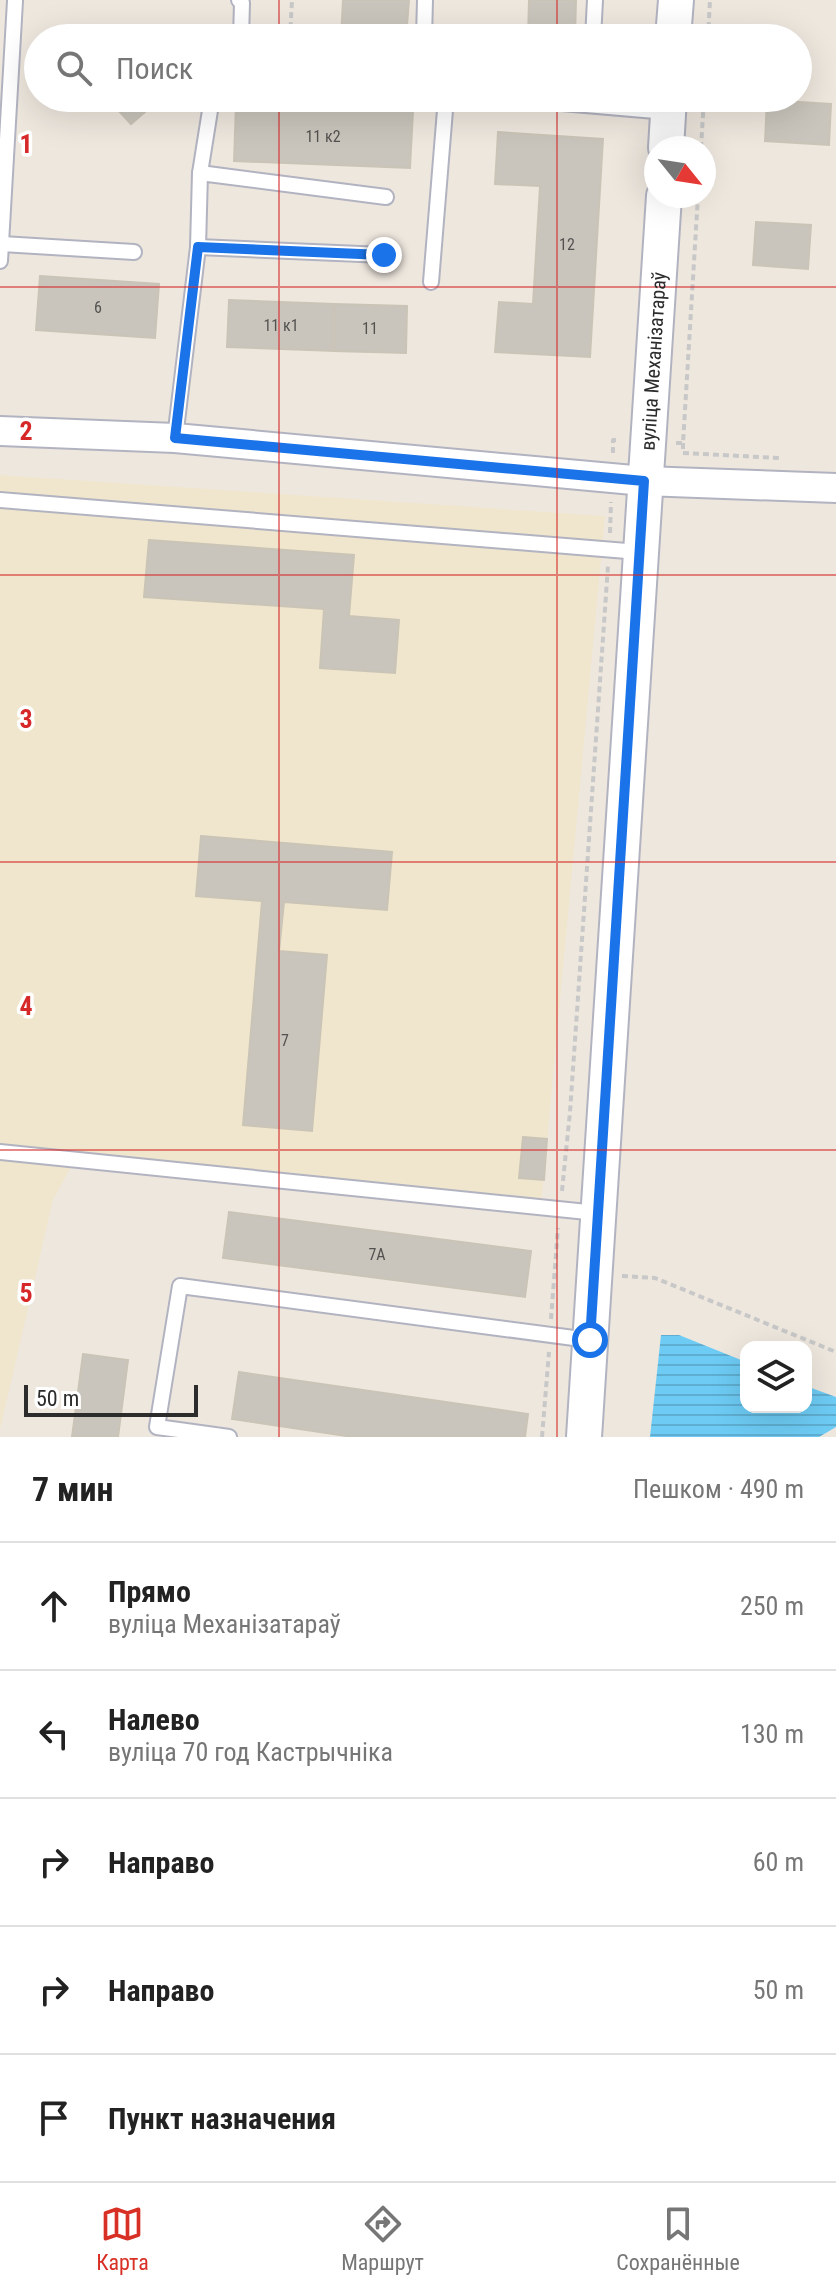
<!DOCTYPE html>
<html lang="ru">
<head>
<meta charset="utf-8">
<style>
	body { margin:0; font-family:"Roboto Condensed",sans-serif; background:#f6f6f6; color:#222 }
	.controls { position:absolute; right:24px; bottom:24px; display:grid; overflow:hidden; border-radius:16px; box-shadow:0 8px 32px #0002 }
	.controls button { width:72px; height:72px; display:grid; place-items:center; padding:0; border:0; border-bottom:2px solid #e0e0e0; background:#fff; color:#222; font:40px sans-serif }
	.compass { position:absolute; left:644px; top:136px; width:72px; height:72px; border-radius:50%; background:#fff; box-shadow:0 8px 32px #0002; rotate:120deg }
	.scale { position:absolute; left:24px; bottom:20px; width:174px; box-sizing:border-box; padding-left:8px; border:4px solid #2c2c2c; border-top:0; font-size:22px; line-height:28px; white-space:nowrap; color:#2c2c2c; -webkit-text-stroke:6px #fff; paint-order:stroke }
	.stop { position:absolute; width:24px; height:24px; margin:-18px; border:6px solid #1a73e8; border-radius:50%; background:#fff }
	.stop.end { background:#1a73e8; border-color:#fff; box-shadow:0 2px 8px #0008 }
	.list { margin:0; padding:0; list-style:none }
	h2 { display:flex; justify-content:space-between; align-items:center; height:104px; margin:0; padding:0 32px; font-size:34px }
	h2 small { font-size:26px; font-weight:400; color:#767676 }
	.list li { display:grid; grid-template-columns:52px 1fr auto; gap:24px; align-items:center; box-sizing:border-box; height:128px; padding:0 32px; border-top:2px solid #e0e0e0 }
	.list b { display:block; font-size:30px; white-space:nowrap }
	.list p { margin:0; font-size:26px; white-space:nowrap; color:#767676 }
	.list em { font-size:26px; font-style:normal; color:#767676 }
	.icon { flex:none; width:44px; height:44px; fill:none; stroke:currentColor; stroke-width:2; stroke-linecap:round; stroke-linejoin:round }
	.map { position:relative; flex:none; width:836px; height:1437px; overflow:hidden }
	.search { position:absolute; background:#fff; box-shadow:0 8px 32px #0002; left:24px; right:24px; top:24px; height:88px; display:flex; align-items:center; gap:20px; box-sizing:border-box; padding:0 28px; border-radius:44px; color:#767676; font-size:30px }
	.sheet { height:744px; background:#fff }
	nav { display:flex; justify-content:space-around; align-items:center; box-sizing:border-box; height:112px; border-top:2px solid #e0e0e0; background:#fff; font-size:22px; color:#767676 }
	nav a { display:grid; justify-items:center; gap:4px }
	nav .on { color:#d93025 }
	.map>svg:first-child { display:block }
</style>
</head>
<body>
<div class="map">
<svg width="836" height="1437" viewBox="0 0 836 1437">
	<defs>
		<pattern id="water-rules" width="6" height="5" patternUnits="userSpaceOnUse" patternTransform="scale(2)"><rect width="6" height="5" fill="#6dcbf4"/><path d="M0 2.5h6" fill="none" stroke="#5faed1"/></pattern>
	</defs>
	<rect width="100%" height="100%" fill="#eee7de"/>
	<!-- education -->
	<path fill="#f0e6cd" d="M0 475 605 516 540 1216 72 1165 53 1200 0 1430Z"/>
	<!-- water -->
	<path fill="url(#water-rules)" d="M661 1335H679L746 1362V1407H806V1386L836 1397V1427L819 1437H650Z"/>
	<!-- building -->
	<g fill="#c9c5bc" stroke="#cac4b7" stroke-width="2">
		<path d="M343 0H409L406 38H341Z"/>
		<path d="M529 0H576L575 38H528Z"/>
		<path d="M107 98H161L131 124Z"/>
		<path d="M767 100 831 104 829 145 765 141Z"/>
		<path d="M236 104 413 111 410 168 234 161Z"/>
		<path d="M498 132 603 139 590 357 495 352 499 302 533 304 540 186 495 184Z"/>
		<path d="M756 222 811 225 808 269 753 265Z"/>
		<path d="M40 276 159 284 155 338 36 330Z"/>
		<path d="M229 300 334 304V351L227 347Z"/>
		<path d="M334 304 407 306 406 353 334 351Z"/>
		<path d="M149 540 354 555 349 616 399 620 395 673 320 668 324 609 144 597Z"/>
		<path d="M201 836 392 852 387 910 284 902 279 951 327 955 312 1131 243 1125 262 901 196 896Z"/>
		<path d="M523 1137 547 1139 544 1180 519 1178Z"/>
		<path d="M229 1212 531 1251 525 1297 223 1258Z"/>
		<path d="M83 1354 128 1360 118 1437H72Z"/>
		<path d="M239 1372 528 1414 525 1437H353L232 1419Z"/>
	</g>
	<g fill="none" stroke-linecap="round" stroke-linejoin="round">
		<defs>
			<g id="service">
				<path d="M239 0 242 3 241 38"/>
				<path d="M424 38 425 0"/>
				<path d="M593 38 595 0"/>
				<path d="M504 98 667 112"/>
				<path d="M200 173 212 98"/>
				<path d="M2 244 134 252"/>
				<path d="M198 247 384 255"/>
				<path d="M0 261 15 1"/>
				<path d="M431 282 446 98"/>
				<path d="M175 438 198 247 200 173 386 197"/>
				<path d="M0 500 639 552"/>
				<path d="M0 1152 597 1213"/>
				<path d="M229 1437 157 1427 180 1286 589 1340"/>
			</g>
			<path id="minor" d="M0 431 175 438 644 481 836 488"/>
			<g id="tertiary">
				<path d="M673 38 676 0"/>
				<path d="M666 148 669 98"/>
				<path id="s1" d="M584 1437 664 196"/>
			</g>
		</defs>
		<!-- service casing -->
		<use href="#service" stroke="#b2b3c0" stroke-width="18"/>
		<!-- minor casing -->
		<use href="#minor" stroke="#b2b3c0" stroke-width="32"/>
		<!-- tertiary casing -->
		<use href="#tertiary" stroke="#b2b3c0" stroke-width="38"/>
		<!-- path -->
		<g stroke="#c8c8c8" stroke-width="4" stroke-dasharray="6 4" stroke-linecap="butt">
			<path d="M290 38 292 0"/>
			<path d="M708 38 710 0"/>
			<path d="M701 148 704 98"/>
			<path d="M676 443H683L698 196"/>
			<path d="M683 443V453L779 458"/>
			<path d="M613 453V440H619"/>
			<path d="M610 533 611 502"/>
			<path d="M562 1191 570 1112 608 566"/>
			<path d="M622 1276 655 1278 836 1352"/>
			<path d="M551 1319 558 1228"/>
			<path d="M542 1437 549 1352"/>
		</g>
		<!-- service -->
		<use href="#service" stroke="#fff" stroke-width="14"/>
		<!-- minor -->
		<use href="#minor" stroke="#fff" stroke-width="28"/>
		<!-- tertiary -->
		<use href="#tertiary" stroke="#fff" stroke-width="34"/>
	</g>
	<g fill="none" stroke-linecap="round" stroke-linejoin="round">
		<!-- route -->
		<path stroke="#1a73e8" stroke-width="10" d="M384 255 198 247 175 438 644 481 590 1340"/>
	</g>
	<!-- grid -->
	<path fill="none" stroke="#d62828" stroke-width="2" stroke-opacity="0.55" d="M279 0V38M557 0V38M279 98V1437M557 98V1437M0 287H836M0 575H836M0 862H836M0 1150H836"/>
	<g text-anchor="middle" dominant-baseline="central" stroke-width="7" stroke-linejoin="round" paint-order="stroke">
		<!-- number labels -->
		<g font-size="16" fill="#535250">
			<text x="323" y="136">11 к2</text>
			<text x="567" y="244">12</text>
			<text x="98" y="307">6</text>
			<text x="281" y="325">11 к1</text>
			<text x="370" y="328">11</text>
			<text x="285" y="1040">7</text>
			<text x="377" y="1254">7А</text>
		</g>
		<!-- street labels -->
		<g font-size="20" fill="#2c2c2c" stroke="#fff">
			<text stroke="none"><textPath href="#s1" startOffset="1078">вуліца Механізатараў</textPath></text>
		</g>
	</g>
	<g font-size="26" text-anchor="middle" font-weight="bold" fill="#d62828" stroke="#fff" stroke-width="7" stroke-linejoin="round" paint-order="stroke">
		<text x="26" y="153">1</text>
		<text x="26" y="440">2</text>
		<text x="26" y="728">3</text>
		<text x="26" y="1015">4</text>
		<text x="26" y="1302">5</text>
	</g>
</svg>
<div class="controls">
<button><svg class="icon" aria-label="layers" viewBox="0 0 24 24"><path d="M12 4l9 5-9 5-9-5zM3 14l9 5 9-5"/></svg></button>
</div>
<svg class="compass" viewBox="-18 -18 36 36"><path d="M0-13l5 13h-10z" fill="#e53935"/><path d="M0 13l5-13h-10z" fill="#767676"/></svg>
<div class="scale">50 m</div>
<div class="stop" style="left:590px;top:1340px"></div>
<div class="stop end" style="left:384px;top:255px"></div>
<div class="search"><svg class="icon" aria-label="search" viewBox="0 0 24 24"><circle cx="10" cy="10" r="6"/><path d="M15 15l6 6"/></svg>Поиск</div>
</div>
<section class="sheet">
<h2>7 мин<small>Пешком · 490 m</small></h2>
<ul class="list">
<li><svg class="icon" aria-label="ahead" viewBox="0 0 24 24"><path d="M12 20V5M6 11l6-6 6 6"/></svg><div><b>Прямо</b><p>вуліца Механізатараў</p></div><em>250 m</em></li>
<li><svg class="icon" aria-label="left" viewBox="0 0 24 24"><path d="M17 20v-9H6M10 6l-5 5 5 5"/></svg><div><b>Налево</b><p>вуліца 70 год Кастрычніка</p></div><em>130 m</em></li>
<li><svg class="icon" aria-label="right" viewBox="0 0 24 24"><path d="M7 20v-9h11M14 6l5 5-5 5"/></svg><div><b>Направо</b></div><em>60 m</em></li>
<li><svg class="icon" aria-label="right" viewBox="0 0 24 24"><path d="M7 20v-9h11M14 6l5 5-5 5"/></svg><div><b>Направо</b></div><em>50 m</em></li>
<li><svg class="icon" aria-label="arrive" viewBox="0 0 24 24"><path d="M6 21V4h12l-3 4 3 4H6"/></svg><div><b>Пункт назначения</b></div></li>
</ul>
</section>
<nav>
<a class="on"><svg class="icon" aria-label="map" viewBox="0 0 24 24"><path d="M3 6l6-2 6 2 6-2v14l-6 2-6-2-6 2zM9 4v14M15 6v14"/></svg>Карта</a>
<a><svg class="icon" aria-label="directions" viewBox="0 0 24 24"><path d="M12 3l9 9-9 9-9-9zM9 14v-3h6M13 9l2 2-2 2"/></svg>Маршрут</a>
<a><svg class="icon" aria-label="saved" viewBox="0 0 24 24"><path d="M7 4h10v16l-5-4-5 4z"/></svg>Сохранённые</a>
</nav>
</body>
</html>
